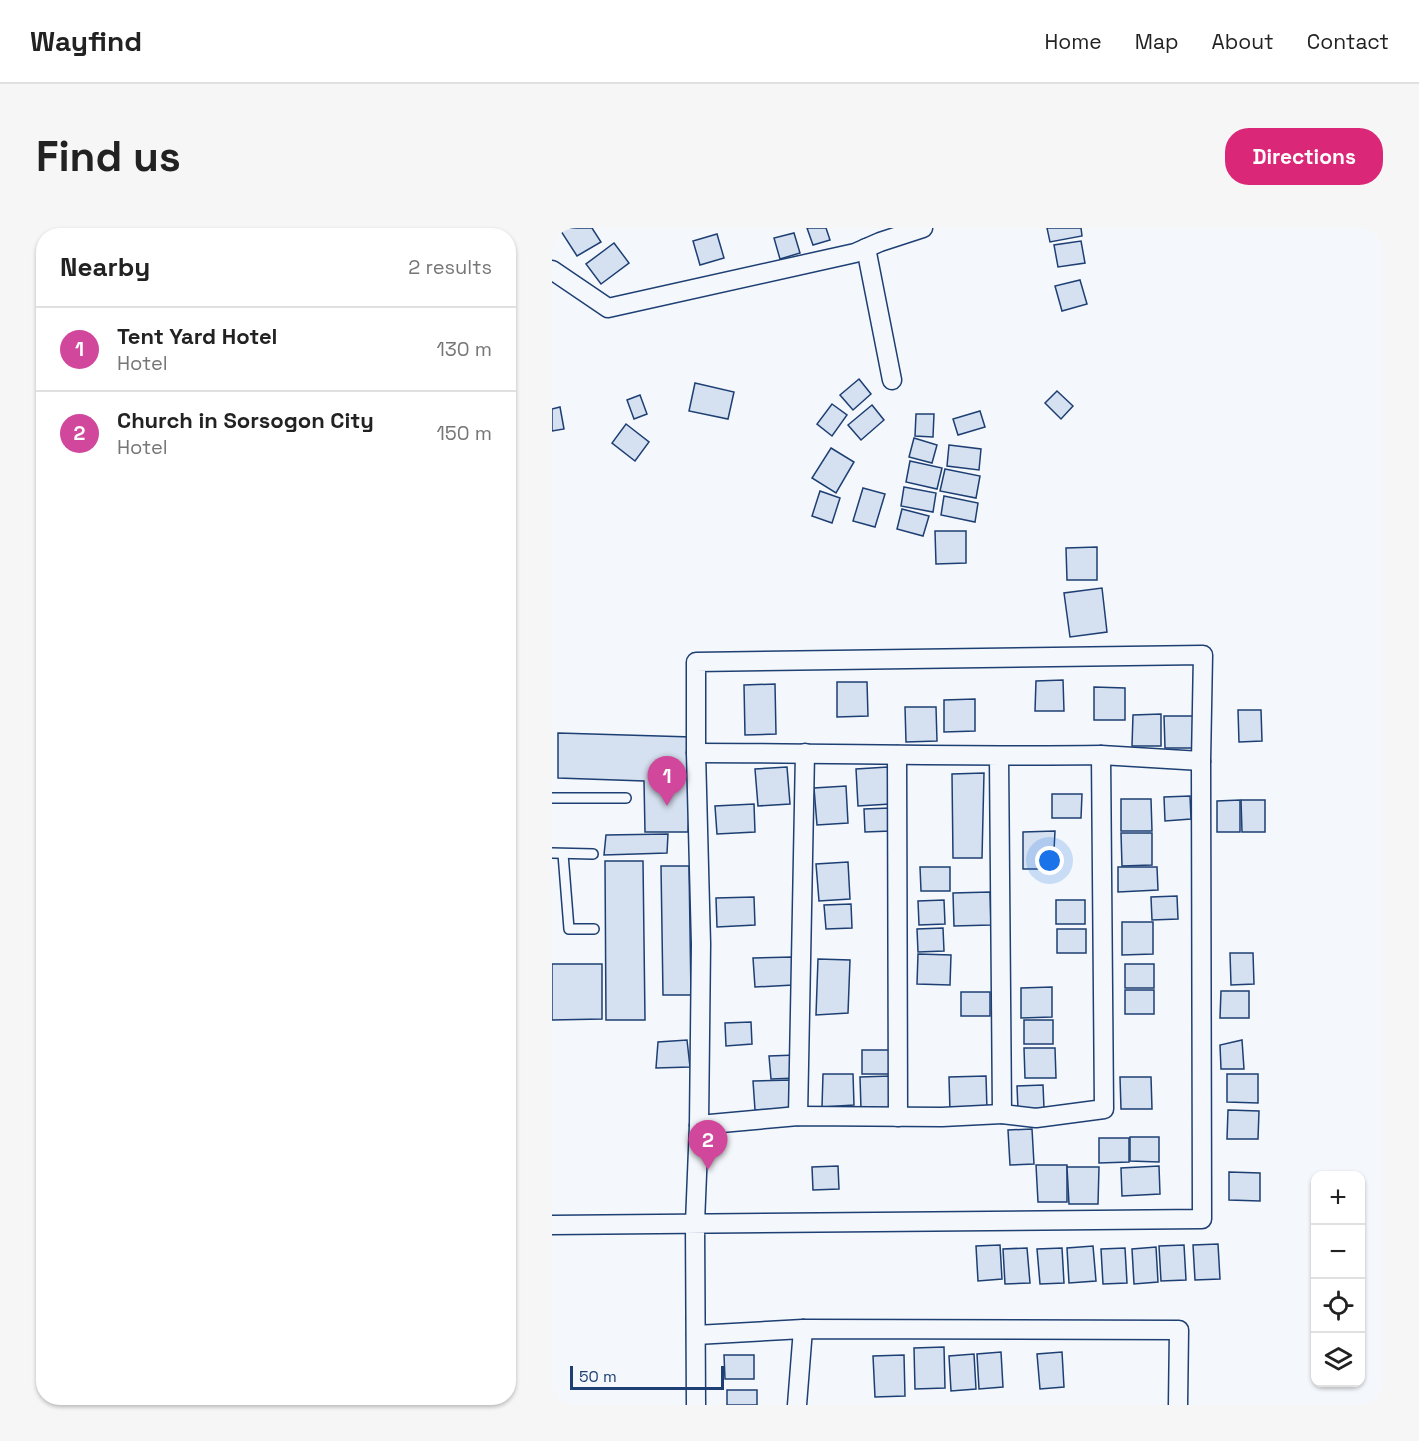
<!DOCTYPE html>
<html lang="en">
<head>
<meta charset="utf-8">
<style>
	body { margin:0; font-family:"Space Grotesk",sans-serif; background:#f6f6f6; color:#222 }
	.controls { position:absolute; right:18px; bottom:18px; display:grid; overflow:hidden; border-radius:12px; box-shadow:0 2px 4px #0004 }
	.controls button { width:54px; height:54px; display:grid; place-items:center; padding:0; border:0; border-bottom:2px solid #e0e0e0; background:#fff; color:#222; font:30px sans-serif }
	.scale { position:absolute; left:18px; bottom:15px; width:154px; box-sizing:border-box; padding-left:6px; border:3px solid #1d3f73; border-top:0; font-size:16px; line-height:21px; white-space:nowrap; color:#1d3f73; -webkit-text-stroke:4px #f4f7fb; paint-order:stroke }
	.you { position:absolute; left:498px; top:633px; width:21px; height:21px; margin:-15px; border:4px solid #fff; border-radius:50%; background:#1a73e8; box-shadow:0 0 0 9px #1a73e833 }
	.badge { display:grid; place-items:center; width:39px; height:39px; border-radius:50%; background:#db2777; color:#fff; font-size:20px; font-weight:700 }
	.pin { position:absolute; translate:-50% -50px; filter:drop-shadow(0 2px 3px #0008) }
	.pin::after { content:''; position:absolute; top:32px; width:21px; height:18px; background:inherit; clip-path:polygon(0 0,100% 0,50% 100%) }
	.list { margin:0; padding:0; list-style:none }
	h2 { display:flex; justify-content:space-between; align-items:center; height:78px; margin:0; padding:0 24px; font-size:26px }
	h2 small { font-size:20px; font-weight:400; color:#767676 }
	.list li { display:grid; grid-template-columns:39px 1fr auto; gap:18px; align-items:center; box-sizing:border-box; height:84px; padding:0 24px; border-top:2px solid #e0e0e0 }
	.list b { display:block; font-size:22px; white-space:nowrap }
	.list p { margin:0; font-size:20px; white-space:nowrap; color:#767676 }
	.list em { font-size:20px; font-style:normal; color:#767676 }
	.icon { flex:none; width:33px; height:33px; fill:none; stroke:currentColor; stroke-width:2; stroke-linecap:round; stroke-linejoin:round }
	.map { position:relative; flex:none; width:831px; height:1177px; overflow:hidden; border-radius:24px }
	header { display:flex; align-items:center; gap:36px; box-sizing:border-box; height:84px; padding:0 30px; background:#fff; border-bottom:2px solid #e0e0e0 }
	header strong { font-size:28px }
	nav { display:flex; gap:33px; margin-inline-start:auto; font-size:21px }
	.intro { display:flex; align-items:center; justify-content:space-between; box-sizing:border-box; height:144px; padding:0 36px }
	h1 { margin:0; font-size:42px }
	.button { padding:15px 27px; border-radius:24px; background:#db2777; color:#fff; font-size:21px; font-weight:700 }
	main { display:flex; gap:36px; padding:0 36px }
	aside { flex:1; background:#fff; border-radius:24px; box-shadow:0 2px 4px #0004 }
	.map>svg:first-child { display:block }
</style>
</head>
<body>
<header>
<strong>Wayfind</strong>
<nav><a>Home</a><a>Map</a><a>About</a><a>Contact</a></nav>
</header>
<div class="intro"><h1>Find us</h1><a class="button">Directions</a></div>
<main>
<aside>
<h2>Nearby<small>2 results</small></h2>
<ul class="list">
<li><span class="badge" style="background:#d1479c">1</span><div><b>Tent Yard Hotel</b><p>Hotel</p></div><em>130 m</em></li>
<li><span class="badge" style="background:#d1479c">2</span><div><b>Church in Sorsogon City</b><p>Hotel</p></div><em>150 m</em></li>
</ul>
</aside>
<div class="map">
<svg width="831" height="1177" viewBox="0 0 831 1177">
	<rect width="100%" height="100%" fill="#f4f7fb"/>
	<!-- building -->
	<g fill="#d5e0f0" stroke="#1d3f73" stroke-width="1.5">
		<path d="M7 0H40L49 14 25 28Z"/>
		<path d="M255 0H274L278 12 261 17Z"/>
		<path d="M495 0H529L530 8 498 14Z"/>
		<path d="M242 5 248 25 228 31 222 10Z"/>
		<path d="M165 6 172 30 148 37 141 13Z"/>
		<path d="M529 13 533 35 506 39 502 17Z"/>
		<path d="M62 15 77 35 49 56 34 36Z"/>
		<path d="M528 52 535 76 510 83 503 58Z"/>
		<path d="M307 151 319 166 301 182 288 167Z"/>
		<path d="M143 155 182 164 176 191 137 183Z"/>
		<path d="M505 163 521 178 509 191 493 175Z"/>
		<path d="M88 167 95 186 82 191 75 172Z"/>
		<path d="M280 176 295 187 280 208 265 196Z"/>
		<path d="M320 177 332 192 309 212 296 197Z"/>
		<path d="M8 179 12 201 0 203V181Z"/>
		<path d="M428 183 433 199 406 207 401 191Z"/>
		<path d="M364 186H382L381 209 363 208Z"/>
		<path d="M74 196 97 214 83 233 60 215Z"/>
		<path d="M362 210 385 217 380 235 357 229Z"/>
		<path d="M397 217 429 221 427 242 395 238Z"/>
		<path d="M279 220 302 234 284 265 260 250Z"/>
		<path d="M358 233 390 240 385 261 354 254Z"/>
		<path d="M393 241 428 248 424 270 388 263Z"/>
		<path d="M352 259 384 265 381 284 349 278Z"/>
		<path d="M311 260 333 266 323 299 301 293Z"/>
		<path d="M268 263 288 270 280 295 260 288Z"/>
		<path d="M392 268 426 275 423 294 389 287Z"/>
		<path d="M350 281 377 288 371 308 345 301Z"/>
		<path d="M383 303H414V335L384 336Z"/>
		<path d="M545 319V352H515L514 320Z"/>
		<path d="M550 360 555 404 518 409 512 365Z"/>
		<path d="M511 452 512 483H483L484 453Z"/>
		<path d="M285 454H315L316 488 285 489Z"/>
		<path d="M223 456 224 506 193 507 192 457Z"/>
		<path d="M542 459 573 460V492H542Z"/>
		<path d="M423 471V503L392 504V472Z"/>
		<path d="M353 479H384L385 513 354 514Z"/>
		<path d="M686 482H709L710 513 687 514Z"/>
		<path d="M609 486V518H580L581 487Z"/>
		<path d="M612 488H643L644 520H613Z"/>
		<path d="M6 505 140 509 136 604H93L92 553 6 550Z"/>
		<path d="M235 539 238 576 206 578 203 541Z"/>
		<path d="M336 539 338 576 306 578 304 541Z"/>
		<path d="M432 545 430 630H401L400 546Z"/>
		<path d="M294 558 296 595 265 597 262 560Z"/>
		<path d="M500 566H530L529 590H500Z"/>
		<path d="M638 568 639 591 613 593 612 569Z"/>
		<path d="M569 571H599L600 603H569Z"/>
		<path d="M688 572V604H665V573Z"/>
		<path d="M689 572H713V604H690Z"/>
		<path d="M202 576 203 604 165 606 163 578Z"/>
		<path d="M338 580 339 603 313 604 312 581Z"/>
		<path d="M503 603 501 641H471V604Z"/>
		<path d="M569 605H600V637L570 638Z"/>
		<path d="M116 606 115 625 52 627 54 607Z"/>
		<path d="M53 633H91L93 792H54Z"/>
		<path d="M296 634 298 671 267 673 264 636Z"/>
		<path d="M109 638H137L139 767H111Z"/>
		<path d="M368 639H398V663H369Z"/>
		<path d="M566 639H605L606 662 566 664Z"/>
		<path d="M438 664 439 697 402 698 401 665Z"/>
		<path d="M625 668 626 691 600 692 599 669Z"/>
		<path d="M202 669 203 697 165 699 164 670Z"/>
		<path d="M392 672 393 696 367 697 366 673Z"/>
		<rect x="504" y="672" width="29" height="24"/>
		<path d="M299 676 300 700 274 701 272 677Z"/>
		<path d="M570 694H601V726L570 727Z"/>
		<path d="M391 700 392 723 366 724 365 701Z"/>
		<rect x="505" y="701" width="29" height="24"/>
		<path d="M678 725H701L702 756 679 757Z"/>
		<path d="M366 726 399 727 398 757 365 756Z"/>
		<path d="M240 729 241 757 203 759 201 730Z"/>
		<path d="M266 731 298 732 296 785 264 787Z"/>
		<path d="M0 736H50V791L0 792Z"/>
		<rect x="573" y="736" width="29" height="24"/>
		<path d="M500 759V789L469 790V760Z"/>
		<rect x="573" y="762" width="29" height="24"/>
		<path d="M669 763H697V790H668Z"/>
		<rect x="409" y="764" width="29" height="24"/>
		<rect x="472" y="792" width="29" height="24"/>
		<path d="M199 794 200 816 174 818 173 795Z"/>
		<path d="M135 812 138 839 104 840 106 814Z"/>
		<path d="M690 812 692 841H669L668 817Z"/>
		<path d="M472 820H503L504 850H473Z"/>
		<rect x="310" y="822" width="29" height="24"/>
		<path d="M244 827 245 850 219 851 217 828Z"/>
		<path d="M271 846H301L302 877 270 879Z"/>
		<path d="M675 846H706V875L675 874Z"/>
		<path d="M339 848V881H309L308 849Z"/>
		<path d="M434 848 435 882 398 883 397 849Z"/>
		<path d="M568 849H599L600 881H569Z"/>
		<path d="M240 852 241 880 203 882 201 853Z"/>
		<path d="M491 857 492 880 466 882 465 858Z"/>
		<path d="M676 882 707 883 706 911H675Z"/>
		<path d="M480 901 482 936 458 937 456 902Z"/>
		<path d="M578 909H607V934L578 933Z"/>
		<path d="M547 910H577V934L547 935Z"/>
		<path d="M484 937H515V974H486Z"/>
		<path d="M286 938 287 961 261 962 260 939Z"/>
		<path d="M607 938 608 966 570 968 569 940Z"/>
		<path d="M515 939H547L546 976H517Z"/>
		<path d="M677 944 708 945V973L677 972Z"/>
		<path d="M666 1016 668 1051 643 1052 641 1017Z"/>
		<path d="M448 1017 450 1051 426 1053 424 1018Z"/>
		<path d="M632 1017 634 1052 609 1053 607 1018Z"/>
		<path d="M541 1018 544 1053 517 1055 515 1020Z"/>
		<path d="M604 1019 606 1054 582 1056 580 1021Z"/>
		<path d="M475 1020 478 1055 453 1056 451 1021Z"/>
		<path d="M510 1020 512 1055 488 1056 485 1021Z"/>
		<path d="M573 1020 575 1055 551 1056 549 1021Z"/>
		<path d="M392 1119 393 1160 363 1161 362 1120Z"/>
		<path d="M449 1124 451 1159 427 1161 425 1126Z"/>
		<path d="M510 1124 512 1159 488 1161 485 1126Z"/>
		<path d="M422 1126 424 1161 399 1163 397 1128Z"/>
		<path d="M172 1127H202V1151H173Z"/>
		<path d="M352 1127 353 1168 323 1169 321 1128Z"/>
		<rect x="175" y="1162" width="30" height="15"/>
	</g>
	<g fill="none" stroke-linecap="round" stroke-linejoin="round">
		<defs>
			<g id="lane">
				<path d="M0 570H74"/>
				<path d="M0 625 41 626"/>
				<path d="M11 626 17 701H42"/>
			</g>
			<g id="street">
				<path d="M314 20 340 152"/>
				<path d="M0 42 56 80 303 25 328 14 371 0"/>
				<path d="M144 525C279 525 414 529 549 527L552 881 484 890 450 886 447 529"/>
				<path d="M345 527 346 889"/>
				<path d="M549 527 649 533"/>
				<path d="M246 888 253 525"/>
				<path d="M147 897 246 888 390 889 450 886"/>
				<path d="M0 997 650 991 649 533 651 427 144 434V525L149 716 147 897 143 995 144 1177"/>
				<path d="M144 1107 251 1101 627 1102 626 1177"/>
				<path d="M245 1177 251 1101"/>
			</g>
		</defs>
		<!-- lane casing -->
		<use href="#lane" stroke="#1d3f73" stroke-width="12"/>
		<!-- street casing -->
		<use href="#street" stroke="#1d3f73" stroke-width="21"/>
		<!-- lane -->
		<use href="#lane" stroke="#f4f7fb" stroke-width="9"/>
		<!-- street -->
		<use href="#street" stroke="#f4f7fb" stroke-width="18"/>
	</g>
</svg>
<div class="controls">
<button>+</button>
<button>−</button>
<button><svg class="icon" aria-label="locate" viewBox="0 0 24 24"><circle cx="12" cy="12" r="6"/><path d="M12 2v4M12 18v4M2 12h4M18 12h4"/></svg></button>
<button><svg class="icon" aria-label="layers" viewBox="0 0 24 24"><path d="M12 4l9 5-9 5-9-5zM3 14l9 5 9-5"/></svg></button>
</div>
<div class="scale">50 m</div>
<div class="you"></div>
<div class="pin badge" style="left:115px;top:578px;background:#d1479c">1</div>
<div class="pin badge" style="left:156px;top:942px;background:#d1479c">2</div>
</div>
</main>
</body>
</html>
